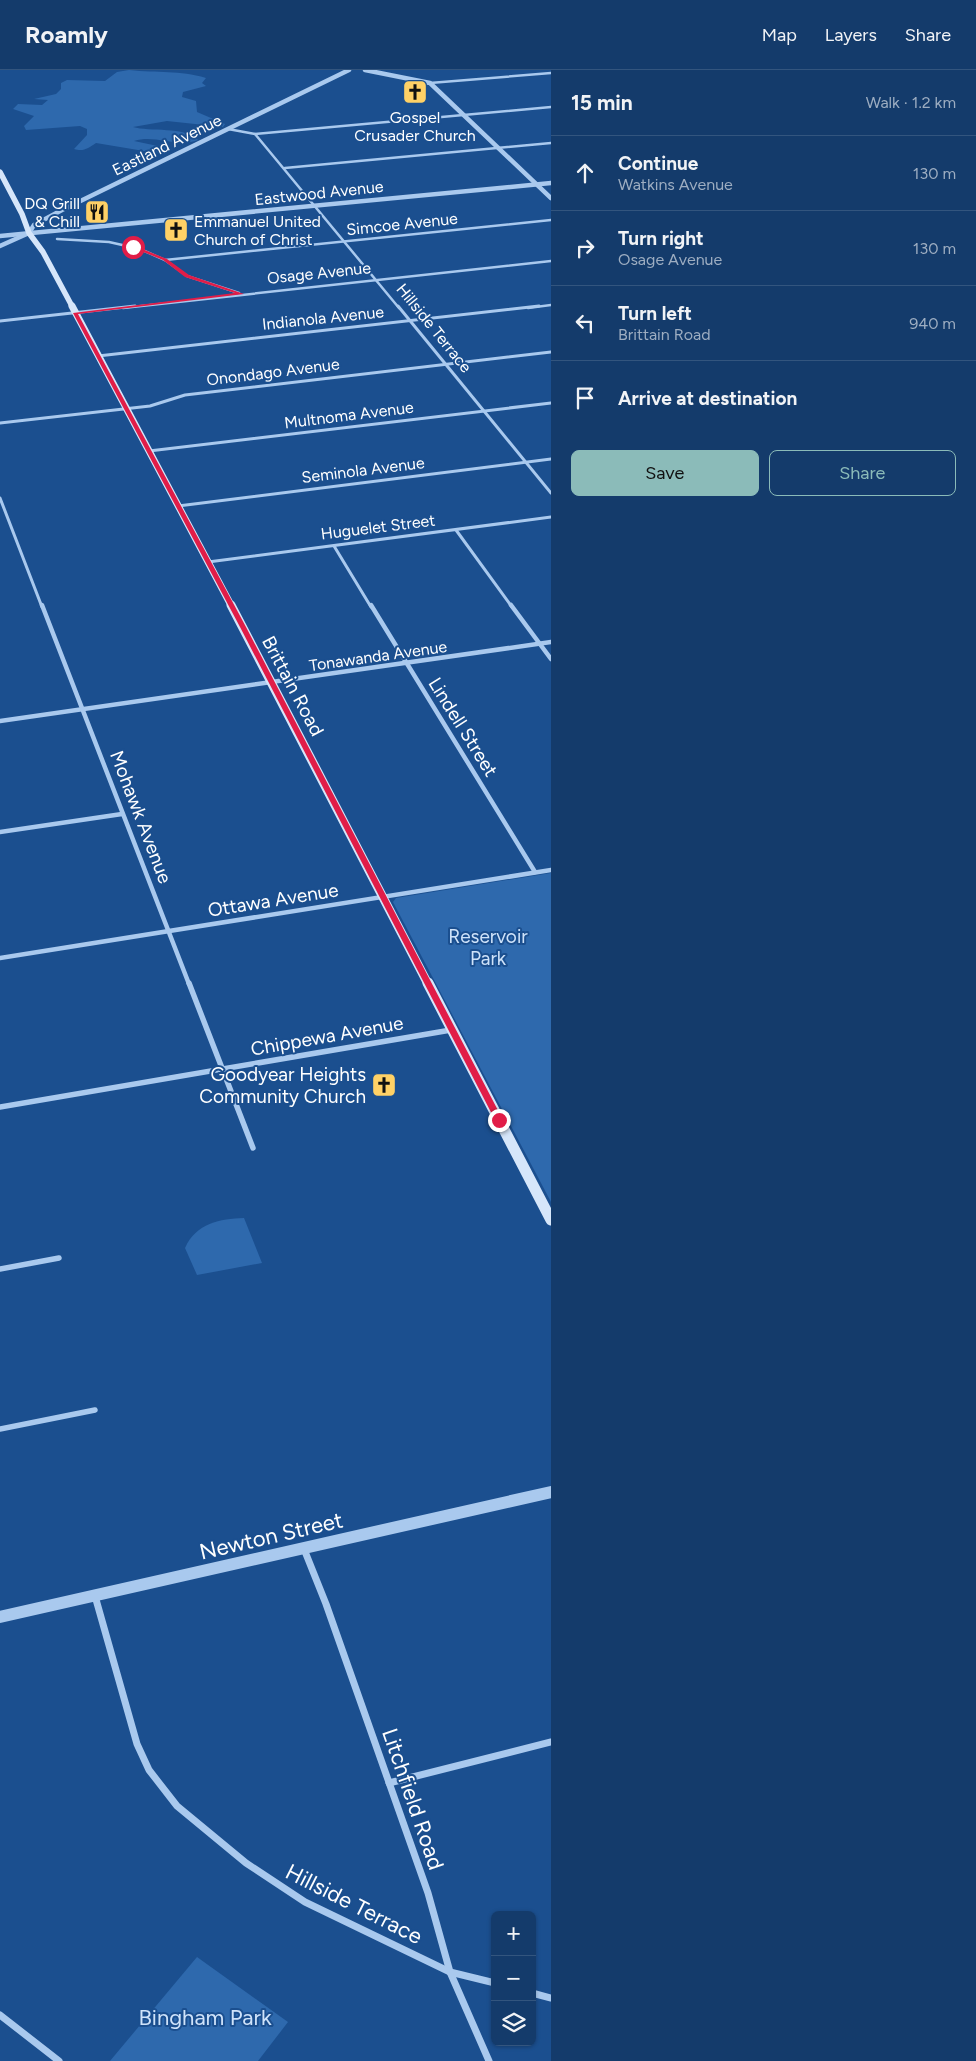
<!DOCTYPE html>
<html lang="en">
<head>
<meta charset="utf-8">
<style>
	body { margin:0; font-family:Figtree,sans-serif; background:#1d4271; color:#f1f3f6 }
	.controls { position:absolute; right:15px; bottom:15px; display:grid; overflow:hidden; border-radius:8px; box-shadow:0 1px 4px #0004 }
	.controls button { width:45px; height:45px; display:grid; place-items:center; padding:0; border:0; border-bottom:1px solid #33557e; background:#143b6b; color:#f1f3f6; font:25px sans-serif }
	.stop { position:absolute; width:15px; height:15px; margin:-11px; border:4px solid #e11d48; border-radius:50%; background:#fff }
	.stop.end { background:#e11d48; border-color:#fff; box-shadow:0 1px 5px #0008 }
	.list { margin:0; padding:0; list-style:none }
	h2 { display:flex; justify-content:space-between; align-items:center; height:65px; margin:0; padding:0 20px; font-size:21px }
	h2 small { font-size:16px; font-weight:400; color:#9dadc1 }
	.list li { display:grid; grid-template-columns:32px 1fr auto; gap:15px; align-items:center; box-sizing:border-box; height:75px; padding:0 20px; border-top:1px solid #33557e }
	.list b { display:block; font-size:19px; white-space:nowrap }
	.list p { margin:0; font-size:16px; white-space:nowrap; color:#9dadc1 }
	.list em { font-size:16px; font-style:normal; color:#9dadc1 }
	.actions { display:flex; gap:10px; padding:15px 20px }
	.actions a { flex:1; padding:11px 0; border:1px solid #8bbbb9; border-radius:8px; text-align:center; font-size:18px; color:#8bbbb9 }
	.actions .main { background:#8bbbb9; color:#111 }
	.icon { flex:none; width:28px; height:28px; fill:none; stroke:currentColor; stroke-width:2; stroke-linecap:round; stroke-linejoin:round }
	.map { position:relative; flex:none; width:551px; height:1991px; overflow:hidden }
	header { display:flex; align-items:center; gap:30px; box-sizing:border-box; height:70px; padding:0 25px; background:#143b6b; border-bottom:1px solid #33557e }
	header strong { font-size:24px }
	nav { display:flex; gap:28px; margin-inline-start:auto; font-size:18px }
	main { display:flex }
	aside { flex:1; background:#143b6b }
	.map>svg:first-child { display:block }
</style>
</head>
<body>
<header>
<strong>Roamly</strong>
<nav><a>Map</a><a>Layers</a><a>Share</a></nav>
</header>
<main>
<div class="map">
<svg width="551" height="1991" viewBox="0 0 551 1991">
	<rect width="100%" height="100%" fill="#1b4f8f"/>
	<!-- green -->
	<g fill="#2e69ad">
		<path d="M129 0C158 3 179 0 206 8L202 13 206 16 183 22 182 27 196 31 197 42 225 54 223 57 167 51 133 57C149 62 185 56 198 70 177 78 155 64 134 71L172 79 162 84 96 73C88 78 84 82 74 79L87 65V59L80 56 26 60 24 56 34 46 13 39 18 34 42 35 48 30 34 29 56 24 61 19V13L67 10 105 11 117 2Z"/>
		<path d="M551 803V1132L393 832 396 828Z"/>
		<path d="M244 1148 262 1193 197 1205 185 1178C196 1153 220 1149 244 1148Z"/>
		<path d="M197 1887 288 1952 258 1991H110Z"/>
	</g>
	<g fill="none" stroke-linecap="round" stroke-linejoin="round">
		<!-- minor-far4 -->
		<g stroke="#a9c9ee" stroke-width="2.5">
			<path d="M430 13 551 3"/>
			<path d="M228 59 255 64 399 238"/>
			<path d="M255 64 551 37"/>
			<path d="M285 98 551 73"/>
			<path d="M57 169 109 172 140 179 165 190 187 206 239 223"/>
			<path d="M165 190 551 150"/>
			<path d="M123 238 551 191"/>
			<path d="M528 238 551 235"/>
		</g>
		<!-- minor-far3 -->
		<g stroke="#a9c9ee" stroke-width="3">
			<path d="M398 236 551 423"/>
			<path d="M0 251 135 236"/>
			<path d="M98 286 539 236"/>
			<path d="M0 353 150 336 185 325 551 282"/>
			<path d="M149 381 551 333"/>
			<path d="M0 428 42 537"/>
			<path d="M178 436 551 389"/>
			<path d="M456 460 512 537"/>
			<path d="M334 476 371 537"/>
			<path d="M208 492 551 447"/>
		</g>
		<!-- minor-far2 -->
		<g stroke="#a9c9ee" stroke-width="4.5">
			<path d="M42 535 189 914"/>
			<path d="M371 535 535 802"/>
			<path d="M511 535 551 589"/>
			<path d="M0 651 551 572"/>
			<path d="M0 762 122 744"/>
			<path d="M0 888 551 800"/>
		</g>
		<!-- minor-far1 -->
		<g stroke="#a9c9ee" stroke-width="5.5">
			<path d="M189 913 253 1078"/>
			<path d="M0 1037 451 960"/>
			<path d="M0 1199 59 1188"/>
			<path d="M0 1359 95 1340"/>
		</g>
		<!-- minor -->
		<g stroke="#a9c9ee" stroke-width="7">
			<path d="M304 1479 326 1534 428 1823 450 1902 489 1991"/>
			<path d="M95 1526 137 1674 149 1700 177 1736 246 1793 305 1832 450 1902 495 1913"/>
			<path d="M389 1713 551 1672"/>
			<path d="M532 1923 551 1928"/>
			<path d="M0 1945 59 1991"/>
		</g>
		<!-- tertiary-far1 -->
		<g stroke="#a9c9ee" stroke-width="4.5">
			<path d="M365 0 430 13 551 128"/>
			<path d="M0 166 551 113"/>
			<path d="M0 176 29 163 34 155 62 140 349 0"/>
		</g>
		<!-- tertiary -->
		<path stroke="#a9c9ee" stroke-width="12" d="M0 1547 551 1422"/>
		<!-- secondary-far3 -->
		<path stroke="#d6e6fa" stroke-width="5.5" d="M0 102 22 144 29 163 43 182 73 238"/>
		<!-- secondary-far2 -->
		<path stroke="#d6e6fa" stroke-width="7" d="M72 236 232 537"/>
		<!-- secondary-far1 -->
		<path stroke="#d6e6fa" stroke-width="9" d="M231 535 428 914"/>
		<!-- secondary -->
		<path stroke="#d6e6fa" stroke-width="11" d="M428 913 551 1150"/>
	</g>
	<!-- route -->
	<path fill="#e11d48" d="M135 176 167 189 189 205 244 224 78 244 246 557 503 1050 502 1052 495 1050 240 557 73 243 235 223 185 207 163 190 131 177Z"/>
	<!-- icons -->
	<defs>
		<symbol id="church-square" viewBox="-11 -11 22 22"><rect x="-9" y="-9" width="18" height="18" rx="4" fill="#ffd166" stroke="#1b4f8f"/><path d="M-1.2-6h2.4v3.5h3.3v2.4h-3.3V6h-2.4V-.1h-3.3v-2.4h3.3Z" fill="#111"/></symbol>
		<symbol id="restaurant-square" viewBox="-11 -11 22 22"><rect x="-9" y="-9" width="18" height="18" rx="4" fill="#ffd166" stroke="#1b4f8f"/><path d="M-5-6h1v4h1v-4h1v4h1v-4h1v5L-1.5 .5V6h-2V.5L-5-1ZM5-6V6H3V1.5H1.5Q1.5-4 5-6Z" fill="#111"/></symbol>
	</defs>
	<g fill-rule="evenodd">
		<use href="#church-square" x="401" y="8" width="28" height="28"/>
		<use href="#restaurant-square" x="83" y="128" width="28" height="28"/>
		<use href="#church-square" x="162" y="146" width="28" height="28"/>
		<use href="#church-square" x="370" y="1001" width="28" height="28"/>
	</g>
	<g text-anchor="middle" dominant-baseline="central" stroke-width="4" stroke-linejoin="round" paint-order="stroke">
		<!-- far-poi labels -->
		<g font-size="16" fill="#fff" stroke="#1b4f8f">
			<text x="415" y="47">Gospel<tspan x="415" dy="18">Crusader Church</tspan></text>
			<text x="80" y="133" text-anchor="end">DQ Grill<tspan x="80" dy="18">&amp; Chill</tspan></text>
			<text x="194" y="151" text-anchor="start">Emmanuel United<tspan x="194" dy="18">Church of Christ</tspan></text>
		</g>
		<!-- far-street labels -->
		<g font-size="16" fill="#fff" stroke="#1b4f8f">
			<text transform="translate(167 75) rotate(-26)">Eastland Avenue</text>
			<text transform="translate(319 123) rotate(-6)">Eastwood Avenue</text>
			<text transform="translate(402 154) rotate(-6)">Simcoe Avenue</text>
			<text transform="translate(319 203) rotate(-6)">Osage Avenue</text>
			<text transform="translate(323 248) rotate(-6)">Indianola Avenue</text>
			<text transform="translate(434 258) rotate(51)">Hillside Terrace</text>
			<text transform="translate(273 302) rotate(-7)">Onondago Avenue</text>
			<text transform="translate(349 345) rotate(-7)">Multnoma Avenue</text>
			<text transform="translate(363 400) rotate(-7)">Seminola Avenue</text>
			<text transform="translate(378 457) rotate(-7)">Huguelet Street</text>
			<text transform="translate(378 586) rotate(-8)">Tonawanda Avenue</text>
		</g>
		<!-- street labels -->
		<g font-size="19" fill="#fff" stroke="#1b4f8f">
			<text transform="translate(293 616) rotate(62)">Brittain Road</text>
			<text transform="translate(463 657) rotate(58)">Lindell Street</text>
			<text transform="translate(141 747) rotate(69)">Mohawk Avenue</text>
			<text transform="translate(273 830) rotate(-9)">Ottawa Avenue</text>
			<text transform="translate(327 966) rotate(-10)">Chippewa Avenue</text>
		</g>
		<!-- park labels -->
		<g font-size="19" fill="#cfe3fa" stroke="#1b4f8f">
			<text x="488" y="866">Reservoir<tspan x="488" dy="22">Park</tspan></text>
		</g>
		<!-- poi labels -->
		<g font-size="19" fill="#fff" stroke="#1b4f8f" text-anchor="end">
			<text x="366" y="1004">Goodyear Heights<tspan x="366" dy="22">Community Church</tspan></text>
		</g>
		<!-- near-street labels -->
		<g font-size="22" fill="#fff" stroke="#1b4f8f">
			<text transform="translate(271 1466) rotate(-13)">Newton Street</text>
			<text transform="translate(413 1729) rotate(71)">Litchfield Road</text>
			<text transform="translate(354 1834) rotate(27)">Hillside Terrace</text>
		</g>
		<!-- near-park labels -->
		<g font-size="22" fill="#cfe3fa" stroke="#1b4f8f">
			<text x="205" y="1947">Bingham Park</text>
		</g>
	</g>
</svg>
<div class="controls">
<button>+</button>
<button>−</button>
<button><svg class="icon" aria-label="layers" viewBox="0 0 24 24"><path d="M12 4l9 5-9 5-9-5zM3 14l9 5 9-5"/></svg></button>
</div>
<div class="stop" style="left:133px;top:177px"></div>
<div class="stop end" style="left:499px;top:1050px"></div>
</div>
<aside>
<h2>15 min<small>Walk · 1.2 km</small></h2>
<ul class="list">
<li><svg class="icon" aria-label="ahead" viewBox="0 0 24 24"><path d="M12 20V5M6 11l6-6 6 6"/></svg><div><b>Continue</b><p>Watkins Avenue</p></div><em>130 m</em></li>
<li><svg class="icon" aria-label="right" viewBox="0 0 24 24"><path d="M7 20v-9h11M14 6l5 5-5 5"/></svg><div><b>Turn right</b><p>Osage Avenue</p></div><em>130 m</em></li>
<li><svg class="icon" aria-label="left" viewBox="0 0 24 24"><path d="M17 20v-9H6M10 6l-5 5 5 5"/></svg><div><b>Turn left</b><p>Brittain Road</p></div><em>940 m</em></li>
<li><svg class="icon" aria-label="arrive" viewBox="0 0 24 24"><path d="M6 21V4h12l-3 4 3 4H6"/></svg><div><b>Arrive at destination</b></div></li>
</ul>
<div class="actions"><a class="main">Save</a><a>Share</a></div>
</aside>
</main>
</body>
</html>
